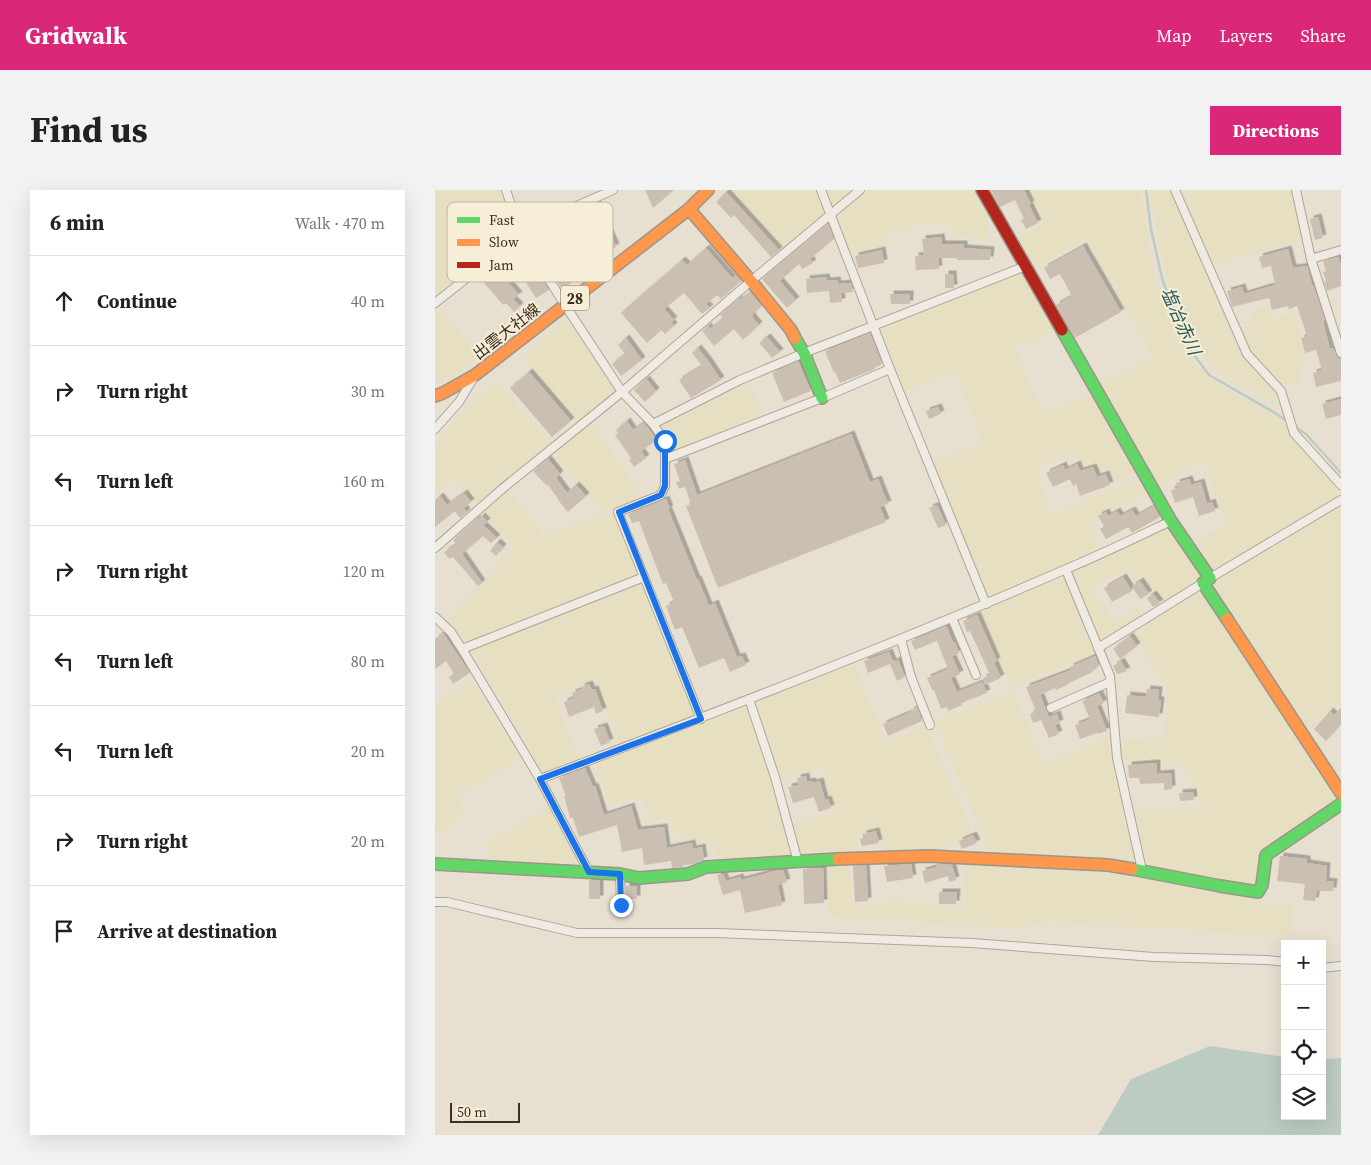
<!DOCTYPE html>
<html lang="en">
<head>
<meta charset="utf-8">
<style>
	body { margin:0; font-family:"Source Serif 4","Noto Sans JP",serif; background:#f2f2f2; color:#222 }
	.controls { position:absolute; right:15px; bottom:15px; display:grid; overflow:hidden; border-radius:0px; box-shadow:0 5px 20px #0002 }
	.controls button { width:45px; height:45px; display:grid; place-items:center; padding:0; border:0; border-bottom:1px solid #e0e0e0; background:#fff; color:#222; font:25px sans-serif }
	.scale { position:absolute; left:15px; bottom:12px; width:70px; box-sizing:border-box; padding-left:5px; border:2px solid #3d2e20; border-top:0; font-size:14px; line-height:18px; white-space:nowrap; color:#3d2e20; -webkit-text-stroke:4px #f7eed8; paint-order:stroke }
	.stop { position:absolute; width:15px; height:15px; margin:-11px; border:4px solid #1a73e8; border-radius:50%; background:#fff }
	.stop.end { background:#1a73e8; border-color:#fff; box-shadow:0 1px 5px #0008 }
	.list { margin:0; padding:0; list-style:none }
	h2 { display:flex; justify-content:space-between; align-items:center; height:65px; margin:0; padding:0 20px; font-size:21px }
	h2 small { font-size:16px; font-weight:400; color:#767676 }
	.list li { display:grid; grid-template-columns:32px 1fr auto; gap:15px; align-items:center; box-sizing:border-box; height:90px; padding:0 20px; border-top:1px solid #e0e0e0 }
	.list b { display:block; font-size:19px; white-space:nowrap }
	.list em { font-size:16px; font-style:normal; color:#767676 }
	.icon { flex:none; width:28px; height:28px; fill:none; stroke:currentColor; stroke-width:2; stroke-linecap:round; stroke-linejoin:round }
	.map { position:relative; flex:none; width:906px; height:945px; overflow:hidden; border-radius:0px }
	header { display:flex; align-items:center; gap:30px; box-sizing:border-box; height:70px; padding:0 25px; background:#db2777; color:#fff }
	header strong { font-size:24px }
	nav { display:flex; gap:28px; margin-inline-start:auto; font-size:18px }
	.intro { display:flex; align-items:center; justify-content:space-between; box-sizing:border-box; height:120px; padding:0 30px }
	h1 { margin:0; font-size:35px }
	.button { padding:12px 22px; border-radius:0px; background:#db2777; color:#fff; font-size:18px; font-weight:700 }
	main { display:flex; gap:30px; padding:0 30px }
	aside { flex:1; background:#fff; border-radius:0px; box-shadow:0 5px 20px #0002 }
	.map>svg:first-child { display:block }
</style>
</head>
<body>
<header>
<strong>Gridwalk</strong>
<nav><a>Map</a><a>Layers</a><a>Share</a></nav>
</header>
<div class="intro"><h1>Find us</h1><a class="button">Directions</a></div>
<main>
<aside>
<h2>6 min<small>Walk · 470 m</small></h2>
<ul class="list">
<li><svg class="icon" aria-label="ahead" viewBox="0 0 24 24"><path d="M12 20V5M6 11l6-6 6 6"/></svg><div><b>Continue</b></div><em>40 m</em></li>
<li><svg class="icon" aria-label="right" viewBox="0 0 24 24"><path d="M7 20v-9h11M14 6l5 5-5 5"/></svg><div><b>Turn right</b></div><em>30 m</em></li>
<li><svg class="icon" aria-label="left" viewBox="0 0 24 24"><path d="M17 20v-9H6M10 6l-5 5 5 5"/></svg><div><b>Turn left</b></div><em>160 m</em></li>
<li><svg class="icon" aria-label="right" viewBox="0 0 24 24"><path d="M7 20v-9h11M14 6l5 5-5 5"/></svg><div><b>Turn right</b></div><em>120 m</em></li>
<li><svg class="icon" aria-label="left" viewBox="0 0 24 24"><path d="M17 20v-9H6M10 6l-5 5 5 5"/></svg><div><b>Turn left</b></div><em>80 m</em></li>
<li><svg class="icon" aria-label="left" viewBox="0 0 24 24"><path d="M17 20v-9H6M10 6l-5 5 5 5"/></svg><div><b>Turn left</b></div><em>20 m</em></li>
<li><svg class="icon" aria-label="right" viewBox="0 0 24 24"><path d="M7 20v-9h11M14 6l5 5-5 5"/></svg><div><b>Turn right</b></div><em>20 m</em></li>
<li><svg class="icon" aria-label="arrive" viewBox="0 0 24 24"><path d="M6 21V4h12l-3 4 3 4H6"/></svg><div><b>Arrive at destination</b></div></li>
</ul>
</aside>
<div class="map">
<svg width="906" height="945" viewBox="0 0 906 945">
	<defs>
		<filter id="shadow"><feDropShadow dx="3.5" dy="-3.5" stdDeviation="0" flood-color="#0004"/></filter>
	</defs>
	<rect width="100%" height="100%" fill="#e7e0d1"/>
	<!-- farmland -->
	<g fill="#e6dfc2">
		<path d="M0 0H67L81 42 0 108Z"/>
		<path d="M294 0H383L392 24 347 60 293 1Z"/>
		<path d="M389 0H420L396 20Z"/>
		<path d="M431 0H541L552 20 553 50 517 44V35L490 33 467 38 448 47 451 56 417 65 399 27Z"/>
		<path d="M592 0H706L719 86 750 158 767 184 851 234 854 242 906 301V305L777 384 764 366 767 358 764 347 791 338 769 271 721 297 664 196 718 166 651 50 598 79 583 48 609 33Z"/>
		<path d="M715 0H736L808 164 844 204 838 213 778 178 763 160 731 86 720 35Z"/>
		<path d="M745 0H856L867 52 776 73Z"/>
		<path d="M589 82 621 141 580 157 607 225 658 204 702 282 680 291 675 278 662 283 658 274 647 279 640 264 625 267 601 279 617 324 705 289 713 302 654 330 667 359 552 410 497 274 549 252 520 182 470 202 445 139Z"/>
		<path d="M4 115 45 168 25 181 0 194V118Z"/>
		<path d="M833 116 837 129 859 124 872 176 863 178 865 191 848 196 818 164 811 154 806 138 819 133 815 122Z"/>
		<path d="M133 127 181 200 142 232 86 166Z"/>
		<path d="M62 189 114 254 42 316 18 289 0 305V254L7 244 32 215Z"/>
		<path d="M309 193 316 198 328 226 236 263V250L223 235Z"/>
		<path d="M157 233 208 306 179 319 204 384 32 453 12 430 79 357 48 323 73 299 108 345 168 323 119 262Z"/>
		<path d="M906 317V509L873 542 774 394Z"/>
		<path d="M734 337 768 388 728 415 708 385 698 391 690 379 656 399 679 430 702 418 708 426 665 451 636 382Z"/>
		<path d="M628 386 660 464 576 497 545 422Z"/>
		<path d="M207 392 262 527 186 556 159 490 120 506 144 571 109 584 36 460Z"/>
		<path d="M768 400 905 609 827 661 823 695 820 698 712 677 698 621H769L749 576 687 569 686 551 729 548 733 502 698 443Z"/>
		<path d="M419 474 451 552 492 536 538 643 499 661 451 662 441 640 421 644 424 664 366 668 358 635 399 623 387 578 346 590 319 513Z"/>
		<path d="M38 490 86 569 21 606 31 624 0 643V514Z"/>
		<path d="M577 501 609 574 676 545 678 568 703 677 556 665 500 533Z"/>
		<path d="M308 517 313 521 339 594 358 669 283 672 279 653 256 650 243 646 233 627 217 632 207 607 175 616 160 574Z"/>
		<path d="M114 617 144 672 140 678 59 675 49 654Z"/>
		<path d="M530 674 674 683 857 717 854 746 612 732 581 738 496 734 471 729 393 726 392 678 415 677 417 716H447L450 711 497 713 500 719H530Z"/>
	</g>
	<!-- water -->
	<path fill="#bcccc2" d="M775 856 850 867V926H887V869L906 868V945H663L696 889Z"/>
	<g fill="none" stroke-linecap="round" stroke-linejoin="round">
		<!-- stream -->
		<g stroke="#bcccc2" stroke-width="2.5">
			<path d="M711 0 716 39 727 88 744 135 756 161 774 185 840 223 853 232"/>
			<path d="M859 236 871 244 906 283"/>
		</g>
	</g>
	<!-- building -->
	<g fill="#cbbfb2" filter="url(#shadow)">
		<path d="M210 0H239L218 18Z"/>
		<path d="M556 0H589L596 14 594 15 603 33 591 39 586 30 589 29 580 10 565 17Z"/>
		<path d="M291 2 344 60 336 67 299 25 296 28 281 12Z"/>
		<path d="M162 13 181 57 159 67 156 61 143 66 137 51 128 54 118 31 123 30Z"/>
		<path d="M883 27 888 48 880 50 875 29Z"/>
		<path d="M393 34 399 49 375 69 378 73 367 79 364 74 345 91 361 110 352 118 327 89Z"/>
		<path d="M506 47 507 54H529V58L556 60 555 70H522V68H503L504 79 481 80 480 66 489 65 487 49Z"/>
		<path d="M648 56 686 122 640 148 621 115 637 106 625 84 615 89 609 78Z"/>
		<path d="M271 58 297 88 301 85 306 91 286 109 282 105 271 114 275 118 267 124 249 103 229 119 239 130 236 132 239 136 230 144 226 140 212 153 186 123 247 70 252 75Z"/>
		<path d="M122 59 142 89 127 99 108 69Z"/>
		<path d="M853 59 858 78 872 76 877 95H878L890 130 888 131 895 159 898 158 901 165 905 168 906 173V191L881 197 878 183 887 180 881 160 870 163 866 148 872 146 862 116 854 119 853 116 837 120 834 108 797 117 796 113 792 101 807 97 809 104 840 95 836 76 827 78 824 67Z"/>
		<path d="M447 60 449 73 423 78 420 66Z"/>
		<path d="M903 67 906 75V96L892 101 889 91H891L888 82 891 81 888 71Z"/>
		<path d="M58 74 84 105 78 109 85 116 79 122 71 113 68 115 43 86Z"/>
		<path d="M101 80 114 100 101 108 88 88Z"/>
		<path d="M510 84H518L519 98H510Z"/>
		<path d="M391 87 392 91 402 90 403 94 416 93 418 102 406 103 407 112 395 113 394 101 372 103 371 89Z"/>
		<path d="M315 102 327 116 317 125 318 126 317 127 324 135 308 150 299 139 279 156 267 141 273 136 275 139 288 128 285 125 304 109 305 110Z"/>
		<path d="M455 104H475V114H456Z"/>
		<path d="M435 143 447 174 439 178 440 179 405 193 400 182 399 183 390 161Z"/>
		<path d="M332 147 345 162 337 168 324 153Z"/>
		<path d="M191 148 207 170 186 186 177 174 190 164 183 155Z"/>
		<path d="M263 158 274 172 286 190 256 208 244 190 267 176 257 163Z"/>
		<path d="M363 171 376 201 349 212 337 183Z"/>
		<path d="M94 182 136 231 117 247 75 198Z"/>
		<path d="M211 189 221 201 210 212 199 200Z"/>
		<path d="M906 209V225L891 229 887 214Z"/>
		<path d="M503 217 506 224 494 229 491 221Z"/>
		<path d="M192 231 198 240 209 233 222 250 206 261 211 268 199 277 194 270 196 268 180 245 183 243 181 240Z"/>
		<path d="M416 244 435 292 443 289 453 314 445 317 451 332 283 398 251 316 256 314 250 297 244 299 241 292 245 291 239 274 250 270 262 305Z"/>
		<path d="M113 269 125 284 121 288 132 303 141 295 151 306 133 322 123 310H124L113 295 112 296 98 281Z"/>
		<path d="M642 274 645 281 658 277 662 287 671 284 675 295 645 306 641 294 638 296 635 289 618 297 611 283 628 275 630 280Z"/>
		<path d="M754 289 756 295 766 292 772 314 777 312 780 321 764 326 758 307 740 313 736 300 743 298 741 293Z"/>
		<path d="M29 303 36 312 29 318 32 322 25 328 20 321 0 337V310L5 306 12 315Z"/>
		<path d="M231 309 235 319H233L262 390 263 389 274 416 280 413 302 467 307 466 311 475 295 482 289 468 264 478 247 437 240 440 231 416 239 412 231 393 228 394 204 331 197 333 193 324Z"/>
		<path d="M502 315 511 335 503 338 494 318Z"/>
		<path d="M719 316 725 327 697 343 693 337 671 349 665 339 669 336 663 326 671 322 673 326 682 321 685 326 697 320 701 326Z"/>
		<path d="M47 326 52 332 48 335 62 348 56 353 48 346 27 364 47 393 43 396 18 367 14 369 9 362 21 354 18 350 42 329 43 330Z"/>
		<path d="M62 352 68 357 61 366 55 361Z"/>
		<path d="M688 387 697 401 677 412 669 398Z"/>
		<path d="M705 391 714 404 705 409 697 396Z"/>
		<path d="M718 404 725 413 718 417 712 408Z"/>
		<path d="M542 425 562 471 559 472 566 488 550 495 548 488 555 485 535 441 532 442 528 431Z"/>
		<path d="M511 436 518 452H520L524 463 517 466 525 484 516 488 522 502 547 492 552 503 526 513 527 515 513 521 512 517 506 519 499 500H497L492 488 513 479 502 451 480 460 476 451Z"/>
		<path d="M8 443 35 483 18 494 14 487 19 484 11 471 0 479V449Z"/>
		<path d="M695 446 702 456 685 469 678 459Z"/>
		<path d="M454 462 458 472 463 470 470 487 462 491 455 474 433 483 429 471Z"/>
		<path d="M660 466 664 476 657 480 658 482 632 494V495L621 500 620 498 605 505 614 527 622 524 625 533 620 535 624 544 614 548 606 530 598 533 595 524 601 521 591 497 636 480 635 477Z"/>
		<path d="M686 471 692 481 682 484 678 476Z"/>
		<path d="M154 494 157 500 160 499 168 521 161 524 159 517 134 527 129 512 139 508 137 503 147 499 146 497Z"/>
		<path d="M712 499 724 500 723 510H726L724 527 690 523 692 505 711 507Z"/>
		<path d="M664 503 669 513 662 516 672 541 663 544 662 543 645 549 640 535 655 529 647 511Z"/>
		<path d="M482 517 487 531 453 546 448 534 476 522 475 521Z"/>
		<path d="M906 518V534L891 551 879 539 895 521 899 525Z"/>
		<path d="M169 536 175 552 166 556 159 539Z"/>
		<path d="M722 573V584L736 583 737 599 729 600V593L705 594 704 588H694L693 575Z"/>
		<path d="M150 578 158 597 160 596 169 625 196 616 203 640 229 637 232 658 257 653 258 659 267 657 269 670 259 674 248 675V677H247L237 678 236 671 209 675 207 658 187 662 182 635 144 647 138 628H135L129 606H131L124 588Z"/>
		<path d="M371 586 372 592 377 591 378 593 385 591 390 610 393 609 396 618 384 622 379 607 358 613 353 597 364 595 362 588Z"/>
		<path d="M758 602 759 610 745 611 744 603Z"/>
		<path d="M441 641 444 653 427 656 425 649 428 648V644Z"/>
		<path d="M538 645 542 653 527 659 524 651Z"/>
		<path d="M845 666 872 669V673L892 676 891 691 899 692 898 701H882L880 711 868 710 870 694 842 691Z"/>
		<path d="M476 674 478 688 452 692 449 676Z"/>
		<path d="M501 674 517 675 521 690 514 692 513 686 490 693 487 681 502 677Z"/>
		<path d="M431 675 433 711 420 712 418 676Z"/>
		<path d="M388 678 389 713 369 714 368 679Z"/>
		<path d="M348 680 352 692 343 695 347 715 310 723 305 700 288 705 282 685 288 684 291 691 305 687 306 690 340 681Z"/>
		<rect x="154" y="690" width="11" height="19"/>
		<rect x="191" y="696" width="11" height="13"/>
		<path d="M504 702H522L521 714H504Z"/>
	</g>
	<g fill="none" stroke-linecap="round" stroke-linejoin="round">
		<defs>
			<g id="street">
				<path d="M71 0 86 45 130 115 187 202 218 234 230 251V296L226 305 183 322 266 529"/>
				<path d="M386 0 455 179 551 414"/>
				<path d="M740 0 812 164 846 201 859 243 906 295"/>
				<path d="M861 0 876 69 906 60"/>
				<path d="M121 25 178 0"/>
				<path d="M876 69 906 163"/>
				<path d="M0 113 86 45"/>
				<path d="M218 234 305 190 369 163 591 76"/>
				<path d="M0 239 24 212 39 187"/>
				<path d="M230 269 387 208 455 179"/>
				<path d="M0 358 67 299 187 202 316 91 425 0"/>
				<path d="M631 380 675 486 682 568 707 680"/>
				<path d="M775 388 906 310"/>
				<path d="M0 427 16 442 27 459 105 589 154 682"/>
				<path d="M517 428 541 485"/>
				<path d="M466 449 476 487 495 535"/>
				<path d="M663 458 768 393"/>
				<path d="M27 459 209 387"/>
				<path d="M314 509 340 587 363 672"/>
				<path d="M616 518 675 492"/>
				<path d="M105 589C281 523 457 455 629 380 665 365 700 348 736 331"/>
				<path d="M185 684 186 715"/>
				<path d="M0 712H12L142 743H281L537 753 719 767 832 770 850 772"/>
				<path d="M887 778 906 776"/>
			</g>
			<g id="fast">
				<path d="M627 140 736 331 775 388 768 393 792 429"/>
				<path d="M360 148 369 163 387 208"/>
				<path d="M0 674 185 684 204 688 253 684 271 677 403 669"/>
				<path d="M697 679 785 696 823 702 827 695 831 665 906 614"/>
			</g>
			<g id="slow">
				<path d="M254 19 316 91 356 140 360 148"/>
				<path d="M0 206 8 203 40 185 254 19 273 0"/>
				<path d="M792 429 906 603"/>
				<path d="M403 669 494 666 673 675 697 679"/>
			</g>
			<path id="jam" d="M547 0 627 140"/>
		</defs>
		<!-- street casing -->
		<use href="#street" stroke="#ada599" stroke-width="10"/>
		<!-- fast casing -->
		<use href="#fast" stroke="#9c958a" stroke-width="14"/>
		<!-- slow casing -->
		<use href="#slow" stroke="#9c958a" stroke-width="14"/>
		<!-- jam casing -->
		<use href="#jam" stroke="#9c958a" stroke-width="14"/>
		<!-- street -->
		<use href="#street" stroke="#efebe3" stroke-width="8"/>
		<!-- fast -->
		<use href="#fast" stroke="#63d668" stroke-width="11"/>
		<!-- slow -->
		<use href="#slow" stroke="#ff974d" stroke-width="11"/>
		<!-- jam -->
		<use href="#jam" stroke="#b3261e" stroke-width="11"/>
	</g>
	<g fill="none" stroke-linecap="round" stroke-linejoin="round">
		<!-- route -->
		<path stroke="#1a73e8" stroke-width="6" d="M186 715 185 684 154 682 105 589 266 529 184 322 226 305 230 296V251"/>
	</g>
	<g text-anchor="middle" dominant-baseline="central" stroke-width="4" stroke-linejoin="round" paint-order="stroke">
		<!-- shield labels -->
		<rect fill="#f7eed8" stroke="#756857" stroke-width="1" x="126" y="95.5" width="28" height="25" rx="4"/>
		<g font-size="15" font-weight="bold" fill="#3d2e20">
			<text x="140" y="108">28</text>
		</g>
		<!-- street labels -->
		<g font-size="16" fill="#3d2e20" stroke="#f7eed8">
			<text transform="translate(71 141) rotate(-38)">出雲大社線</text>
		</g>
		<!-- water labels -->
		<g font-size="18" font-style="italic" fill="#2f5d5a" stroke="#f7eed8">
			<text transform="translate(746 131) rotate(66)">塩冶赤川</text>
		</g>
	</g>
	<!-- legend -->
	<rect x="12" y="12" width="166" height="80" rx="8" fill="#f7eed8" stroke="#bfb4a1" stroke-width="1"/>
	<rect x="22" y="27" width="23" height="6" fill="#63d668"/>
	<rect x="22" y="49" width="23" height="7" fill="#ff974d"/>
	<rect x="22" y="72" width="23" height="6" fill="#b3261e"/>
	<g font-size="14" fill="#3d2e20">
		<text x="54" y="35">Fast</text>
		<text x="54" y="57">Slow</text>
		<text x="54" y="80">Jam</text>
	</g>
</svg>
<div class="controls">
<button>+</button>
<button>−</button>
<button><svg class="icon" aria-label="locate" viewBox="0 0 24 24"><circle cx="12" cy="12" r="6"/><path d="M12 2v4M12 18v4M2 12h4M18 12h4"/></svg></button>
<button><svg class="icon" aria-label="layers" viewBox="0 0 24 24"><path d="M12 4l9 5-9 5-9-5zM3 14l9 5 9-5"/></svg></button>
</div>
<div class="scale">50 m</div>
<div class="stop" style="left:230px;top:251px"></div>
<div class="stop end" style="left:186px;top:715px"></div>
</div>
</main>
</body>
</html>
